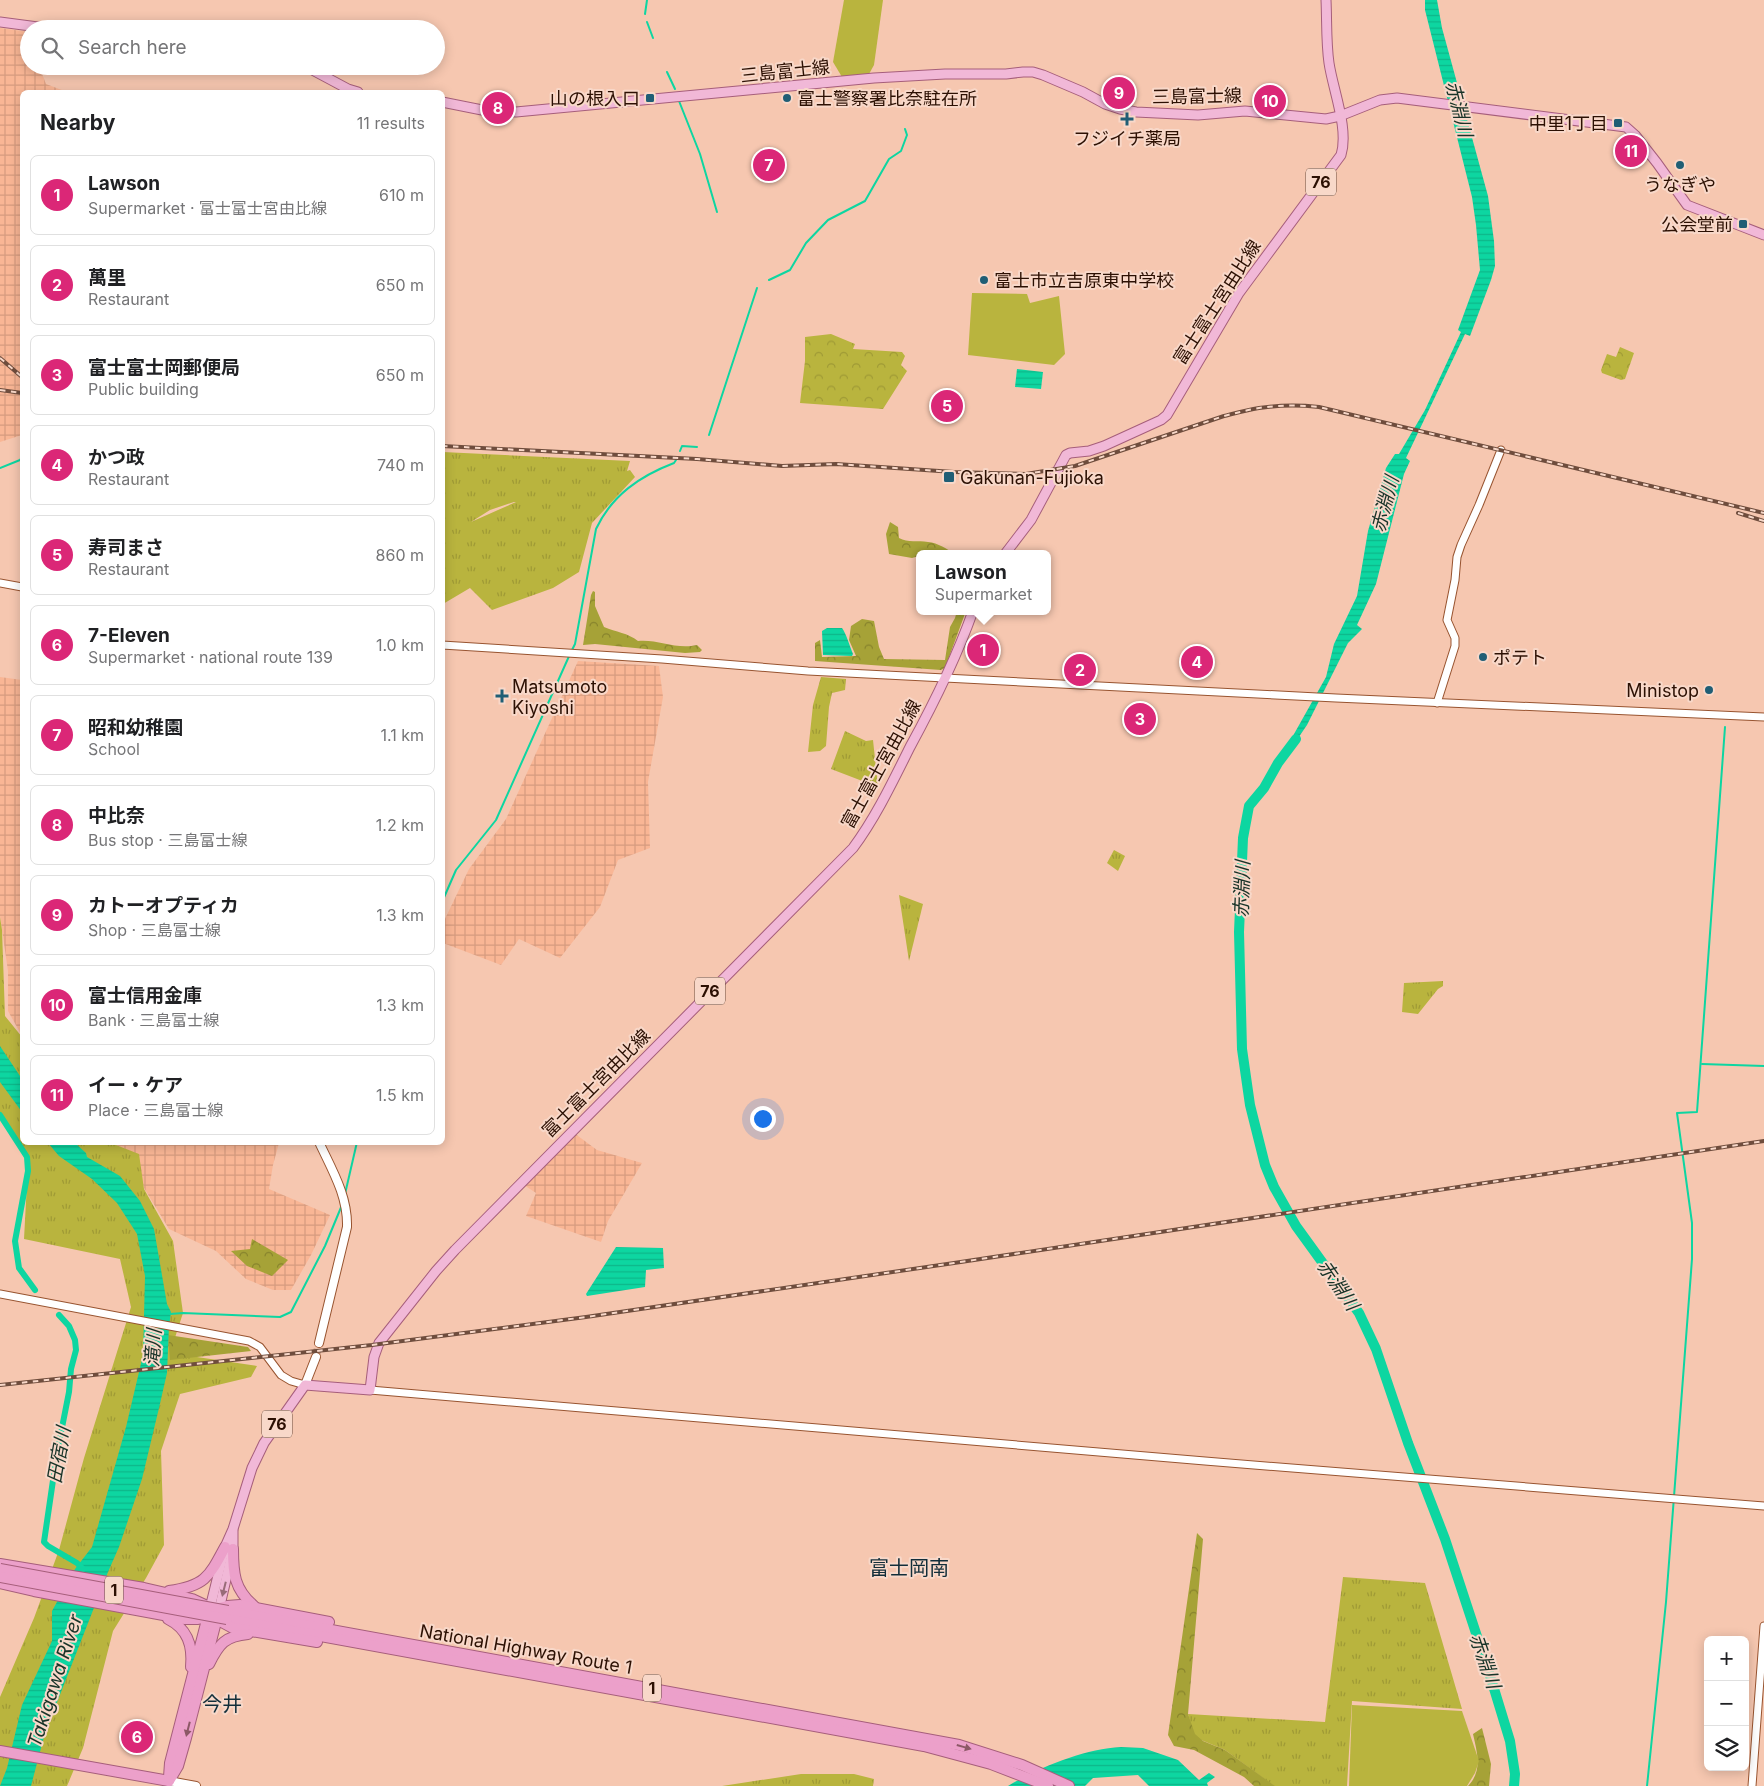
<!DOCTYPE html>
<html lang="en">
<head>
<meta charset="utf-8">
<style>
	body { margin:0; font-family:Inter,"Noto Sans JP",sans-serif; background:#f6f6f6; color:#202124 }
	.controls { position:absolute; right:15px; bottom:15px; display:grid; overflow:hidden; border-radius:8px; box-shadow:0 2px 12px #0003 }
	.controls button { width:45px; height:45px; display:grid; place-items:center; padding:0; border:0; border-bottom:1px solid #e0e0e0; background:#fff; color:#202124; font:25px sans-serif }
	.you { position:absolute; left:762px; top:1118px; width:18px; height:18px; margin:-12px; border:4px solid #fff; border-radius:50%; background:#1a73e8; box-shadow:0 0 0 8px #1a73e833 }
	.badge { display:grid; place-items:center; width:32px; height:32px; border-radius:50%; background:#db2777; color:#fff; font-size:16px; font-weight:700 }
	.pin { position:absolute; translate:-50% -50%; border:2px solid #fff; box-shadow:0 1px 5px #0006 }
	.popup { position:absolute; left:916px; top:550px; width:135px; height:65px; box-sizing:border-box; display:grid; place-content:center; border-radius:8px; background:#fff; filter:drop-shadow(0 1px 4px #0005); font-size:16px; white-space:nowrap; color:#757577 }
	.popup b { font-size:19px; color:#202124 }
	.popup::after { content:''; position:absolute; left:50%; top:100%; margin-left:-10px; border:10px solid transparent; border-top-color:#fff }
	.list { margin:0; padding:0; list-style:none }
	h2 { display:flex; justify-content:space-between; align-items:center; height:65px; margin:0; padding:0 20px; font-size:21px }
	h2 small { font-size:16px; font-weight:400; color:#757577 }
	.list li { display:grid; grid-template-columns:32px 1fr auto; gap:15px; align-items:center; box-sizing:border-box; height:80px; margin:0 10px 10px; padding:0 10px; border:1px solid #e0e0e0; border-radius:8px }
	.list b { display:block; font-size:19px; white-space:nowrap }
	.list p { margin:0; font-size:16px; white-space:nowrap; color:#757577 }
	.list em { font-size:16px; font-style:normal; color:#757577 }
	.icon { flex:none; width:28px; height:28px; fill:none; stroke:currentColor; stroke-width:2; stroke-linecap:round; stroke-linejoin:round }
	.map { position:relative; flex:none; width:1764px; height:1786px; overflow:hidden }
	.search { position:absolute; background:#fff; box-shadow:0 2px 12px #0003; left:20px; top:20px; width:425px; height:55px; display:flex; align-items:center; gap:12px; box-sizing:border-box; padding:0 18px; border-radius:28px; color:#757577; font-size:19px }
	.panel { position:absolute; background:#fff; box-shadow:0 2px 12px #0003; left:20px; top:90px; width:425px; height:1055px; border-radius:8px }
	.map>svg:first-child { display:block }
</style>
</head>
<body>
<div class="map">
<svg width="1764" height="1786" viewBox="0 0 1764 1786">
	<defs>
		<pattern id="industrial-grid" width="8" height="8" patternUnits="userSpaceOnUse" patternTransform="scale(1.25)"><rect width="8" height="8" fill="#f9b695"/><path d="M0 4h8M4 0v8" fill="none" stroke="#d69b7f"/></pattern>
		<pattern id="grass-tufts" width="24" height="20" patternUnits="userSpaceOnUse" patternTransform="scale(1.25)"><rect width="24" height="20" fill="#b9b43e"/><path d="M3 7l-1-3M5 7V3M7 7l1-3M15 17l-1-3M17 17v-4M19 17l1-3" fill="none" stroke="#9f9a35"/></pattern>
		<pattern id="forest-crowns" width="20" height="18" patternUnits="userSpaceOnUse" patternTransform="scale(1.25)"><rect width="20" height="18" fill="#a6a237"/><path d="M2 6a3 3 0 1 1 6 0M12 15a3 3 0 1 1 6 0" fill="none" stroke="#87832c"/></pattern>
		<pattern id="park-crowns" width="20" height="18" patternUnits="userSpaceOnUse" patternTransform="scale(1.25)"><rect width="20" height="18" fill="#b9b43e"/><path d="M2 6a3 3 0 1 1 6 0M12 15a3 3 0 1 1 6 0" fill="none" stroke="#9f9a35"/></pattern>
		<pattern id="water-rules" width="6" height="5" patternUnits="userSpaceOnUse" patternTransform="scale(1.25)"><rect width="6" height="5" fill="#0dd6a1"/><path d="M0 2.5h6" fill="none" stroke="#0db789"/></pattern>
	</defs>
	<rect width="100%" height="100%" fill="#f6c7b0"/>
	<!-- industrial -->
	<g fill="url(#industrial-grid)">
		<path d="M0 28 29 32V66H39L46 84 67 92H22V435L0 442Z"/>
		<path d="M578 661 659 666 663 697 648 782 650 848 618 860 600 907 560 958 519 939 501 965 443 943V923L469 869 506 819Z"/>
		<path d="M0 677 22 680V1036L8 1011V971L0 916Z"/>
		<path d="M574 1133 597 1150 642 1163 608 1221 601 1242 526 1216 536 1193 524 1185Z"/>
		<path d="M111 1143H279L273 1165 269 1189 330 1215 311 1255 291 1290H273L246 1279 216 1251 169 1229 144 1188 135 1153Z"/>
	</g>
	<!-- grass -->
	<g fill="url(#grass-tufts)" fill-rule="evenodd">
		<path d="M443 452 630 461 627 471 630 470 635 477 592 523 579 572 553 588 492 610 470 588 443 604ZM514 502H516L471 522 490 510Z"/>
		<path d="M821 677 846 679 845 690 832 693 829 707 826 746 820 751 808 752 813 705Z"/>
		<path d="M845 731 866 741 873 740 878 787 831 769Z"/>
		<path d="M1114 850 1125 856 1118 871 1107 863Z"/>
		<path d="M899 895 923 904 909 961Z"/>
		<path d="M0 917 2 930 5 1016 22 1037V1142L111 1143 139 1154 144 1189 173 1241 183 1313 170 1353 257 1366 251 1377 180 1394 161 1451 164 1545 146 1578 113 1631 83 1748 67 1786H0V1697L34 1618 59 1550 84 1458 131 1307 120 1259 24 1239 28 1164 0 1113Z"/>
		<path d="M1443 981V986L1438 989 1418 1014 1402 1012 1404 983Z"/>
		<path d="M1343 1577 1425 1583 1462 1709 1352 1701 1347 1786H1274L1225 1750 1194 1737 1188 1714 1325 1722Z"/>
		<path d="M801 1774H854L874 1779 873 1786H722Z"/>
	</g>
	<!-- forest -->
	<g fill="url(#forest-crowns)">
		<path d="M890 522 898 527 899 538C908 543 918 540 928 542 938 543 947 549 955 554H919V556L912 558 889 554 886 534Z"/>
		<path d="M593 591 595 592V606L604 627C616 632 628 633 638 641 658 639 676 650 697 645L702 650 700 652 685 653 595 644 583 645 591 595Z"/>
		<path d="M957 611H966L945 668 941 670 815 661V643L820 640 822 657 856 656 849 640 851 626 862 619 874 621 879 647 884 659 945 660 950 627 955 618Z"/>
		<path d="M252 1239 288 1260 272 1276 247 1266 231 1251 250 1249Z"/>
		<path d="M168 1335 248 1347 251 1351 170 1360Z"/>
		<path d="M1197 1533 1203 1539 1188 1714 1195 1734 1203 1741 1225 1750 1275 1786H1254L1244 1777 1194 1750 1174 1746 1168 1735Z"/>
		<path d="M1482 1728 1491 1764 1489 1786H1468C1483 1771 1477 1752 1473 1734Z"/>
	</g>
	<!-- park -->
	<g fill="url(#park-crowns)">
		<path d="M831 334 855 344 853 349 902 352 905 356 901 365 907 371 883 409 800 403 805 361V337Z"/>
		<path d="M1620 347 1634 353 1625 379 1621 380 1602 373 1601 370 1607 354 1616 357Z"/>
	</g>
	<!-- pitch -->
	<g fill="#b9b43e">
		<path d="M844 0H883L874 65 869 74 842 77 833 62Z"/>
		<path d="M972 293 1027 294 1030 303 1059 296 1065 354 1054 365 968 355Z"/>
		<path d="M1352 1705 1462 1711 1479 1761 1475 1773 1467 1786H1349Z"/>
	</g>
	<!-- water -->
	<g fill="url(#water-rules)">
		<path d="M1425 0H1437L1442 28 1488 196 1494 241 1495 266 1491 280 1470 336 1465 334 1406 458 1410 461 1404 474 1376 584 1357 625 1362 629 1348 643 1307 725 1288 753 1294 734 1326 677 1334 644 1357 596 1368 531 1386 468 1395 454H1399L1425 410 1461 332 1458 330 1480 270 1476 225 1472 197 1425 10Z"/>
		<path d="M1017 369 1043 372 1041 389 1015 387Z"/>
		<path d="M827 628H842C846 633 850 647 853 654L852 656 823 655 822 631Z"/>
		<path d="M0 1046 22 1079V1112L0 1082Z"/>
		<path d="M48 1143H75L86 1153 87 1157 120 1176 140 1201 154 1229 167 1304 171 1312 169 1326 167 1373 159 1408 142 1479 119 1547 108 1572 45 1733 31 1786H0L7 1768 22 1705 52 1641V1611L75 1569 92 1547 126 1427 143 1355 145 1276 137 1234 117 1203 92 1179 59 1156Z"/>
		<path d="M616 1247 663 1248 664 1268 646 1270 645 1287 587 1296 586 1294Z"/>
		<path d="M1121 1747 1143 1748 1178 1760 1199 1780 1209 1773 1215 1777 1207 1783 1208 1786H1149L1138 1775 1093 1778 1085 1786H1008C1040 1767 1084 1749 1121 1747Z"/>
	</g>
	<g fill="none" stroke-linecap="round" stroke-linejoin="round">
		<!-- stream -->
		<g stroke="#0dd6a1" stroke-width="2">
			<path d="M645 14 647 0"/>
			<path d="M647 22 653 38"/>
			<path d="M667 72 675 89"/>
			<path d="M679 101 700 154 717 212"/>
			<path d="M769 280 790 270 806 243 828 220 865 201 889 159 901 151 907 135 905 129"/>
			<path d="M709 435 757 288"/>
			<path d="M680 451 682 446 697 447"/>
			<path d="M0 468 20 460 22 457"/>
			<path d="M572 650 575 644 596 529C612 495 640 476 674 463L676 460"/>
			<path d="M442 902 456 870 496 820 570 654"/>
			<path d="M1702 1064 1764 1066"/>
			<path d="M345 1194 357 1142"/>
			<path d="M170 1314 183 1313 280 1317 291 1312 325 1246 342 1205"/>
			<path d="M1647 1786 1666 1602 1692 1259V1223L1677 1113 1697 1112 1725 727"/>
		</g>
		<!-- canal -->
		<g stroke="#0dd6a1" stroke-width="6">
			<path d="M0 1115 27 1157 28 1171 15 1241 19 1268 35 1290"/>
			<path d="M59 1315 69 1326 75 1340 76 1350 71 1369 69 1392 57 1453 44 1542 48 1546 77 1563 83 1569"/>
		</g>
		<!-- river -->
		<path stroke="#0dd6a1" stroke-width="10" d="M1296 739 1278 763 1264 788 1249 806 1243 838 1239 932 1242 1049 1250 1105 1265 1165 1274 1187 1296 1226 1359 1313 1376 1349 1408 1443 1445 1539 1492 1682 1510 1741 1515 1774 1514 1786"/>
		<!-- secondary-tunnel -->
		<path stroke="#cea28d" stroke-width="8" stroke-dasharray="8 4" stroke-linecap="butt" d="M316 1357 319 1343"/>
		<defs>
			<g id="tertiary">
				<path d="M0 583 22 587"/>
				<path d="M442 645 662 659 808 671 1336 698 1764 717"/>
				<path d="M1437 703 1455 646V638L1447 620 1455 580 1457 557 1461 545 1479 505 1501 450"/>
				<path d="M0 1294 249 1341 260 1347 281 1375 291 1381 305 1385"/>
				<path d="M370 1390 1205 1461 1764 1506"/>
				<path d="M1752 1786 1764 1626"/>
			</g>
			<g id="secondary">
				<path d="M319 1343 347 1227C348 1196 332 1170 319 1142"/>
				<path d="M305 1385 316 1357"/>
				<path d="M169 1781 196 1786"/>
			</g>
			<g id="primary">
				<path d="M0 22 53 29"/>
				<path d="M305 66 348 89 358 92"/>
				<path d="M442 102 487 111 516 112 874 78 945 74H1006L1023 72H1033L1043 75 1083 92 1105 104 1120 109 1136 112 1198 115 1245 111 1326 119 1340 116 1380 100 1397 98 1626 127 1635 135 1657 163 1687 205 1764 235"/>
				<path d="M1005 554 1031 520 1066 455 1070 453 1089 451 1104 446 1161 420 1167 415 1239 293 1341 155C1349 129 1333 90 1329 63 1326 42 1327 21 1326 0"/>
				<path d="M209 1612 225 1547 233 1529 252 1468 264 1443 305 1385 370 1390 374 1357 379 1343 436 1271 455 1250 853 848C876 817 893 781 910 747 934 703 956 659 973 611"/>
				<path d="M218 1614 233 1549V1531"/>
			</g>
			<g id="trunk">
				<path d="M233 1549C233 1573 234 1589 254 1606"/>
				<path d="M0 1564 144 1588 192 1599 207 1606"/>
				<path d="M0 1583 34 1591 185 1619H197L212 1616"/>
				<path d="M169 1591C205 1586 209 1577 225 1547"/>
				<path d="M220 1608 227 1606 240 1605 329 1622"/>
				<path d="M228 1611 959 1745 1022 1765 1069 1786"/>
				<path d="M168 1619C188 1629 193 1646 191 1667"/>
				<path d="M227 1619 924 1746 991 1764 1048 1786"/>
				<path d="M220 1621 233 1628 317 1642"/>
				<path d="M209 1664C219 1644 225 1636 248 1634"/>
				<path d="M0 1751 169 1781"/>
				<path d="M169 1777 170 1763 209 1612"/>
				<path d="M169 1781 178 1766 186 1738 218 1614"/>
			</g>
		</defs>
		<!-- tertiary casing -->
		<use href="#tertiary" stroke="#985430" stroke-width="9"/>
		<!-- secondary casing -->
		<use href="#secondary" stroke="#985430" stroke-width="10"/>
		<!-- primary casing -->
		<use href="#primary" stroke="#a65e7b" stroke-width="11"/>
		<!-- trunk casing -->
		<use href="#trunk" stroke="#a65e7b" stroke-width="12"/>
		<!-- tertiary -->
		<use href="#tertiary" stroke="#fff" stroke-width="7"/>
		<!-- secondary -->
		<use href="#secondary" stroke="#fff" stroke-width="8"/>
		<!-- primary -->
		<use href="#primary" stroke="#f1b8d7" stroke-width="9"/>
		<!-- trunk -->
		<use href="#trunk" stroke="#eca0ca" stroke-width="10"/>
		<defs>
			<g id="rail">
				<path d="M0 358 22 377"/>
				<path d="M0 390 22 393"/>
				<path d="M442 446 697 459 782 466 836 464 954 472 1026 474 1075 466 1224 416C1236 413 1247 410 1259 408 1279 405 1299 405 1319 407L1764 513"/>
				<path d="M1738 513 1764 521"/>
				<path d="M0 1385 372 1345 586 1317 954 1263 1764 1141"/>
			</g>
		</defs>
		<!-- rail casing -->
		<use href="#rail" stroke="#6f4d3d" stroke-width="4"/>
		<!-- rail -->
		<use href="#rail" stroke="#f8d8c9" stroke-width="2" stroke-dasharray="5.5" stroke-linecap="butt"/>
		<defs>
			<g id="trunk-bridge">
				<path d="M0 1569 228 1611"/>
				<path d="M0 1577 227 1619"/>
			</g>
		</defs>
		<!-- trunk-bridge casing -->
		<use href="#trunk-bridge" stroke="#a65e7b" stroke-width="12" stroke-linecap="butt"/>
		<!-- trunk-bridge -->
		<use href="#trunk-bridge" stroke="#eca0ca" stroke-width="10"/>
	</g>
	<!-- one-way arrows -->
	<defs><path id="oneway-solid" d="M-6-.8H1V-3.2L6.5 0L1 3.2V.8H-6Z" transform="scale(1.25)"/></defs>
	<use fill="#986c78" href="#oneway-solid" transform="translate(224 1589) rotate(104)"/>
	<g fill="#8c5866">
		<use href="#oneway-solid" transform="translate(188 1729) rotate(104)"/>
		<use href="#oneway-solid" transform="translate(964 1747) rotate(16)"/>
	</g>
	<!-- markers -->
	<g fill="#205e75" stroke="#f8d8c9" stroke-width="2">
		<rect x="645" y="93" width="10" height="10" rx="2.5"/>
		<circle cx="787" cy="98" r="5"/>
		<path d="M1124.5 111.5h5v5h5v5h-5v5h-5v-5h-5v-5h5z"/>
		<rect x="1613" y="118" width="10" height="10" rx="2.5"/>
		<circle cx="1680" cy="165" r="5"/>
		<rect x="1738" y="219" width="10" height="10" rx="2.5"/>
		<circle cx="984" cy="280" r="5"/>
		<rect x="943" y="471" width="12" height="12" rx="2.5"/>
		<circle cx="1483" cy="657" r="5"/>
		<circle cx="1709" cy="690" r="5"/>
		<path d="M499.5 688.5h5v5h5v5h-5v5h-5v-5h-5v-5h5z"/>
	</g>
	<g text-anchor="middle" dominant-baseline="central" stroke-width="4" stroke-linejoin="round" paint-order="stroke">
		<!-- shield labels -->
		<g fill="#f8d8c9" stroke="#694c3e" stroke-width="1">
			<rect x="1306" y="168.5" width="30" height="27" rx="4"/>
			<rect x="695" y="977.5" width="30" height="27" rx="4"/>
			<rect x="262" y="1410.5" width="30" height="27" rx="4"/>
			<rect x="105" y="1576.5" width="18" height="27" rx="4"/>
			<rect x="643" y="1674.5" width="18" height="27" rx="4"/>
		</g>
		<g font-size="16" font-weight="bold" fill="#2c1003">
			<text x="1321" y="182">76</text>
			<text x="710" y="991">76</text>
			<text x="277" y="1424">76</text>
			<text x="114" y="1590">1</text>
			<text x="652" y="1688">1</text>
		</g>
		<!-- street labels -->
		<g font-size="18" fill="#2c1003" stroke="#f8d8c9">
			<text transform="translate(785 71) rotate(-6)">三島富士線</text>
			<text transform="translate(1197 96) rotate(-1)">三島富士線</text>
			<text transform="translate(1217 302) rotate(-57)">富士富士宮由比線</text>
			<text transform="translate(881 764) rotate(-61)">富士富士宮由比線</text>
			<text transform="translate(596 1083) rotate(-45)">富士富士宮由比線</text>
			<text transform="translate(526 1649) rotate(10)">National Highway Route 1</text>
		</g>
		<!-- poi labels -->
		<g font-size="18" fill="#2c1003" stroke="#f8d8c9" text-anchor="start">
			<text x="640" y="98" text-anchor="end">山の根入口</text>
			<text x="797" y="98">富士警察署比奈駐在所</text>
			<text x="1608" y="123" text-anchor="end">中里1丁目</text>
			<text x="1127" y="138" text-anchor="middle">フジイチ薬局</text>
			<text x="1680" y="184" text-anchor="middle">うなぎや</text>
			<text x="1733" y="224" text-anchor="end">公会堂前</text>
			<text x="994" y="280">富士市立吉原東中学校</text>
			<text x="960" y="477">Gakunan-Fujioka</text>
			<text x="1493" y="657">ポテト</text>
			<text x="512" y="686">Matsumoto<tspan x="512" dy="21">Kiyoshi</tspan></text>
			<text x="1699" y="690" text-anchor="end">Ministop</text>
		</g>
		<!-- water labels -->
		<g font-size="19" font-style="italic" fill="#183328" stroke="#f8d8c9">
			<text transform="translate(1459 109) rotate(76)">赤淵川</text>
			<text transform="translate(1385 504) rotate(-75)">赤淵川</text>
			<text transform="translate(1242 889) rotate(-88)">赤淵川</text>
			<text transform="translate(1338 1285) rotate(55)">赤淵川</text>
			<text transform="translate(153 1348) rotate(-86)">滝川</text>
			<text transform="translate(59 1455) rotate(-80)">田宿川</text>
			<text transform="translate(1485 1661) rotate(71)">赤淵川</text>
			<text transform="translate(55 1681) rotate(-72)">Takigawa River</text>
		</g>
		<!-- quarter labels -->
		<g font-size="20" fill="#122e3a" stroke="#f8d8c9">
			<text x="909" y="1568">富士岡南</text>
			<text x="222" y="1704">今井</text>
		</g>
	</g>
</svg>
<div class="controls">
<button>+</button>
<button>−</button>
<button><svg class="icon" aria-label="layers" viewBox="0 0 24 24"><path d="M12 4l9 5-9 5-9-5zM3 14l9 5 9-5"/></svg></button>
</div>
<div class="you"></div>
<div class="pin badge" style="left:983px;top:650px">1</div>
<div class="popup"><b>Lawson</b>Supermarket</div>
<div class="pin badge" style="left:1080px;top:670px">2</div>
<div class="pin badge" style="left:1140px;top:719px">3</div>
<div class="pin badge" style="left:1197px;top:662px">4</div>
<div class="pin badge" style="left:947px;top:406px">5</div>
<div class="pin badge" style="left:137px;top:1737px">6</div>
<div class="pin badge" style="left:769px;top:165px">7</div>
<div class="pin badge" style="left:498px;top:108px">8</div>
<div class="pin badge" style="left:1119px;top:93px">9</div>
<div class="pin badge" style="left:1270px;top:101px">10</div>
<div class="pin badge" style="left:1631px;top:151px">11</div>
<div class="search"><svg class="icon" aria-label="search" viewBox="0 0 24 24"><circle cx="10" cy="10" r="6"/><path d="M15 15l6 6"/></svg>Search here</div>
<section class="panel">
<h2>Nearby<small>11 results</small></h2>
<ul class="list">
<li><span class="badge">1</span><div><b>Lawson</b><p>Supermarket · 富士富士宮由比線</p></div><em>610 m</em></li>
<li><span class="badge">2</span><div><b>萬里</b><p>Restaurant</p></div><em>650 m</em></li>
<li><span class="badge">3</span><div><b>富士富士岡郵便局</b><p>Public building</p></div><em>650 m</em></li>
<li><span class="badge">4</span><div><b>かつ政</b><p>Restaurant</p></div><em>740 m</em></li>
<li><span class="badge">5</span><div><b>寿司まさ</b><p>Restaurant</p></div><em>860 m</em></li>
<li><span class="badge">6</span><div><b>7-Eleven</b><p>Supermarket · national route 139</p></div><em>1.0 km</em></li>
<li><span class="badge">7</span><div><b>昭和幼稚園</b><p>School</p></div><em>1.1 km</em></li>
<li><span class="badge">8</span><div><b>中比奈</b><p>Bus stop · 三島富士線</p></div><em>1.2 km</em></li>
<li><span class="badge">9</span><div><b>カトーオプティカ</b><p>Shop · 三島富士線</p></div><em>1.3 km</em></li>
<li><span class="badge">10</span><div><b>富士信用金庫</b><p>Bank · 三島富士線</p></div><em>1.3 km</em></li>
<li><span class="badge">11</span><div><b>イー・ケア</b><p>Place · 三島富士線</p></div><em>1.5 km</em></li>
</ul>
</section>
</div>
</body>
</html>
